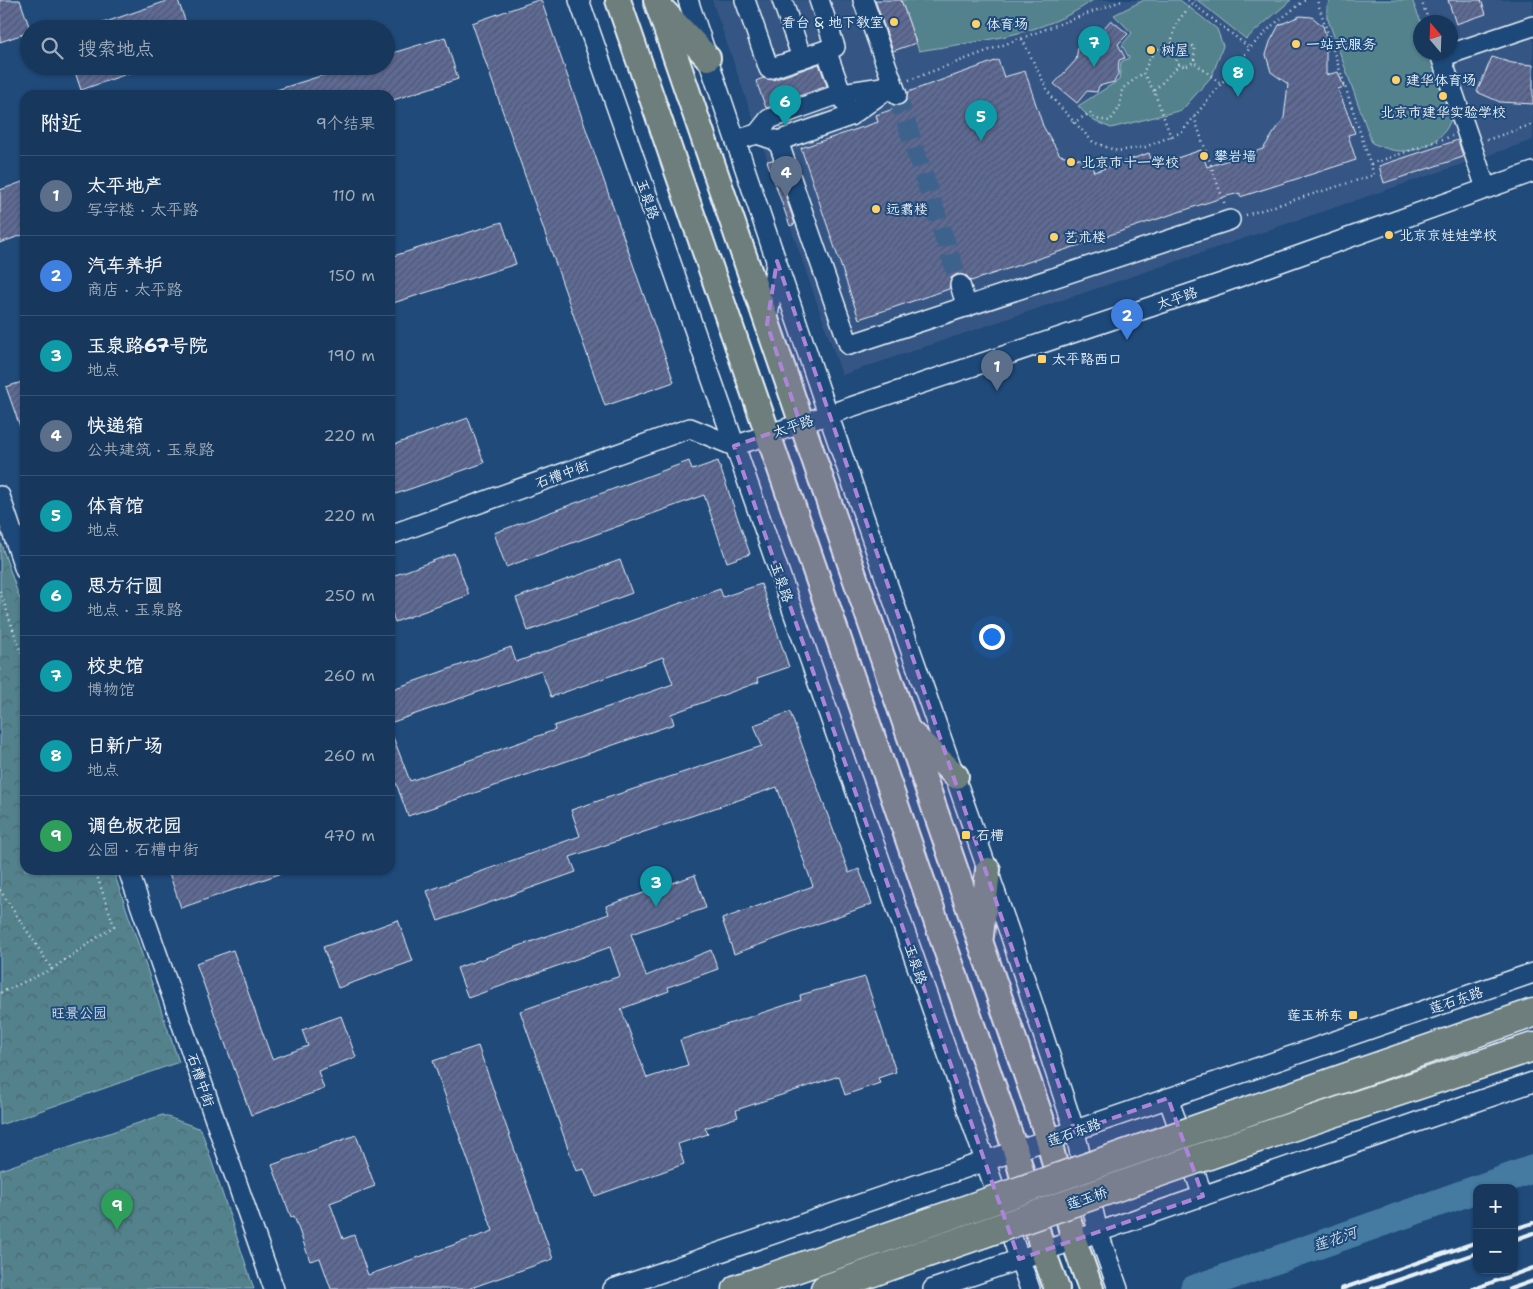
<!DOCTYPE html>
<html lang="zh">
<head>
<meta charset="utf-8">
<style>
	body { margin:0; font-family:"Shantell Sans","LXGW WenKai TC",sans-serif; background:#244365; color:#f1f3f6 }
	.controls { position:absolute; right:15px; bottom:15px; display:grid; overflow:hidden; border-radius:10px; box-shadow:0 1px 4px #0004 }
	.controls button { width:45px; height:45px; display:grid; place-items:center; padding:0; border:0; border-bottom:1px solid #365272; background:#17385c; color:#f1f3f6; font:25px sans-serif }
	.compass { position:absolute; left:1413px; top:15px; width:45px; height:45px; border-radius:50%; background:#17385c; box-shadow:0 1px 4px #0004; rotate:341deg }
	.you { position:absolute; left:991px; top:636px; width:18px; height:18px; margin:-12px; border:4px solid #fff; border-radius:50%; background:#1a73e8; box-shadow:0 0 0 8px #1a73e833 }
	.badge { display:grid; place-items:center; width:32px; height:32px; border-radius:50%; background:#d6ab8b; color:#fff; font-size:16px; font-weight:700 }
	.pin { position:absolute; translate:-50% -41px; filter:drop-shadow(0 1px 2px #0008) }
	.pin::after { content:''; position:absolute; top:26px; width:18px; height:15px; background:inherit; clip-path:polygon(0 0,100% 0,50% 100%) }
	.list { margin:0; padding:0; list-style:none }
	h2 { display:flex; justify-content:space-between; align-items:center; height:65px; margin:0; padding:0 20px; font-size:21px }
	h2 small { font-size:16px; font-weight:400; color:#9eacbb }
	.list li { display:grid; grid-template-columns:32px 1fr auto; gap:15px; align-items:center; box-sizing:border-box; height:80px; padding:0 20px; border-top:1px solid #365272 }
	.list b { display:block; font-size:19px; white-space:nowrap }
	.list p { margin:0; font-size:16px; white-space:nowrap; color:#9eacbb }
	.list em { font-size:16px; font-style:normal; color:#9eacbb }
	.icon { flex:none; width:28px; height:28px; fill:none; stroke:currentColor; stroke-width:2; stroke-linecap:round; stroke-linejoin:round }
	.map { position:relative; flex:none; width:1533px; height:1289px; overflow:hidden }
	.search { position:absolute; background:#17385c; box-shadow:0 1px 4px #0004; left:20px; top:20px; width:375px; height:55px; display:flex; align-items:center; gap:12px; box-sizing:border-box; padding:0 18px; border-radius:28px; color:#9eacbb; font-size:19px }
	.panel { position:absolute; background:#17385c; box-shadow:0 1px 4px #0004; left:20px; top:90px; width:375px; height:785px; border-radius:15px }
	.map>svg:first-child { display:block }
</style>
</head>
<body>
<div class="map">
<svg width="1533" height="1289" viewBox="0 0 1533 1289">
	<defs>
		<pattern id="forest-crowns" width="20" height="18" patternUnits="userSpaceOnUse" patternTransform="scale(1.25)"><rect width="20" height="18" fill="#53828c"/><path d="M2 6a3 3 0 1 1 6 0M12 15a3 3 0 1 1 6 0" fill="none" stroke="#4d686e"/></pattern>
		<pattern id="building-hatch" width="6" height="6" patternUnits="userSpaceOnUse" patternTransform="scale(1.25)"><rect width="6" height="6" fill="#5e6b96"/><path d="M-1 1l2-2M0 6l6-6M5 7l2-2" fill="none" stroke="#51586c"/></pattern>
	</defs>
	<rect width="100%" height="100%" fill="#1f4a7a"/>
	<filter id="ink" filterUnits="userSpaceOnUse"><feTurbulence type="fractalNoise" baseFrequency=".02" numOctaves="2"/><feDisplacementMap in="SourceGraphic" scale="10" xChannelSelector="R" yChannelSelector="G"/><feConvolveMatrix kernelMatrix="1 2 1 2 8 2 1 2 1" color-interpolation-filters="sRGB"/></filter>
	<g filter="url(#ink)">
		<!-- built -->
		<path fill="#365784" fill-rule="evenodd" d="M712 0H1533V140L842 375ZM1420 22H1450V52H1420Z"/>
		<!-- forest -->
		<g fill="url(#forest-crowns)" stroke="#9ebac2">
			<path d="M0 541 25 614V870H113L179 1062 0 1125Z"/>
			<path d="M162 1115 201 1129 254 1289H0V1170Z"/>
		</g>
		<!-- garden -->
		<g fill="#53828c" stroke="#9ebac2">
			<path d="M901 0H1093C1044 36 977 41 919 51Z"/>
			<path d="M1144 0H1180L1217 29 1223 46 1212 76 1182 110 1111 128 1092 120 1078 106 1119 80 1121 62 1129 58 1122 45 1132 33 1114 15Z"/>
			<path d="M1197 0H1291L1246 39Z"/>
			<path d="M1331 0H1412L1421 22 1420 52 1432 53C1437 67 1453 96 1452 110 1452 135 1425 152 1401 151 1391 151 1382 147 1372 143L1327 17V6Z"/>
		</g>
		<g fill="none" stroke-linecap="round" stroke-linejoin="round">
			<!-- river -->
			<g stroke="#447aa1" stroke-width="28">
				<path d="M1480 1188 1533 1169"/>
				<path d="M1194 1289 1477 1189"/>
			</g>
		</g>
		<!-- building -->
		<g fill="url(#building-hatch)" stroke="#e8f1f8">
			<path d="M0 0H20L30 29 29 32 0 42Z"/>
			<path d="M170 0H178L188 29H91V27Z"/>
			<path d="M538 0H541L674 382 605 406 472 23Z"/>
			<path d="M875 0H901L916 43 893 51Z"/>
			<path d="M1448 0H1481L1486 14 1456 24Z"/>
			<path d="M1300 16 1312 17 1323 26 1326 37V75L1338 72 1344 87 1338 89 1355 133 1348 135 1356 160 1240 197V193L1227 196 971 281 967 276 957 274 951 278 949 289 859 319 801 148 878 122 876 115 899 107 906 102 908 92 998 60 1004 77 1025 71 1043 126 1060 155 1090 161 1094 172 1149 153 1153 166 1201 150 1207 167 1263 149 1284 118 1288 84 1271 72 1266 55 1270 42 1279 25Z"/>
			<path d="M1111 20 1128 34 1118 44 1125 58 1119 60 1118 74 1114 82 1099 86 1097 92 1087 91 1077 103 1054 84 1076 60 1078 47 1091 43Z"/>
			<path d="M445 37 458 79 390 101V95H270V92L352 66H386V55Z"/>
			<path d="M1492 57 1512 63 1533 65V104L1500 102 1477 92Z"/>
			<path d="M819 64 827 86 766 108 756 81 763 78 773 80Z"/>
			<path d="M73 66H143L144 68 81 90Z"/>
			<path d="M1458 140 1463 157 1384 183 1379 166Z"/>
			<path d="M773 160 795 224 790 226 767 161Z"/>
			<path d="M25 181V234L0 243V190Z"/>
			<path d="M502 222 516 264 390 304V257Z"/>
			<path d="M25 381V434L23 435 6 387Z"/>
			<path d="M468 418 484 463 390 496V446Z"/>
			<path d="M689 461 692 470 718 461 750 554 727 562 704 495 506 567 494 533Z"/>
			<path d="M454 553 469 595 395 622 390 608V577Z"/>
			<path d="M620 560 632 593 528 631 516 598Z"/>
			<path d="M761 584 789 667 757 678 759 682 671 714 674 724 408 816 396 783 390 786V729L410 781 555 730 554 726 673 684 663 657 551 697 541 670 390 723V690L511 647 516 662 720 589 723 597Z"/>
			<path d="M790 712 849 873 859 869 872 904 734 954 722 919 813 886 777 787 570 857 576 872 438 921 427 891 580 836 571 810 762 746 754 725Z"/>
			<path d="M168 870H284L285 872 181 908Z"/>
			<path d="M695 875 706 908 631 934 646 976 711 950 718 969 668 987 669 991 621 1009 647 1078 688 1065 680 1040 801 1000 800 995 865 977 896 1072 878 1078 880 1083 845 1095 839 1076 736 1110 738 1117 705 1128 708 1134 678 1144 684 1164 595 1196 584 1169 576 1171 520 1011 620 976 610 947 468 998 457 968 609 914 606 906Z"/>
			<path d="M398 920 413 961 338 988 323 947Z"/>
			<path d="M233 950 272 1059 308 1046 302 1030 341 1016 356 1057 318 1071 324 1089 251 1115 196 963Z"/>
			<path d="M478 1046 553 1259 468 1289H331L320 1258 310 1261 294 1216 291 1217 272 1165 356 1135 375 1186 330 1203 343 1239 354 1235 368 1275 493 1231 433 1061Z"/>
		</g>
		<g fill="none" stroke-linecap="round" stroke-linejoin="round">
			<!-- minor-tunnel -->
			<path stroke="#3d638d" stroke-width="19" stroke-dasharray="19 9" stroke-linecap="butt" d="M897 95 960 285"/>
			<defs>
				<g id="minor">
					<path d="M579 0 1030 1289"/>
					<path d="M688 0 828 414 1010 934 1075 1132 1098 1232 1118 1289"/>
					<path d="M745 0 769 69 826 50"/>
					<path d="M782 0 802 58"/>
					<path d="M819 0 835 47 826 50 845 103"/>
					<path d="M863 0 897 95"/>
					<path d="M757 134 769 119 842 93 889 86"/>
					<path d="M736 140 757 134 778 141 850 116 893 85"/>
					<path d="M778 141 849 345 1230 220"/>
					<path d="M1486 188 1441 57 1533 26"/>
					<path d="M960 285 967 307"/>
					<path d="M767 323 776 263"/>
					<path d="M0 496 25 570"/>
					<path d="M390 535 690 428 734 446 1222 283 1533 172"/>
					<path d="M128 870 274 1289"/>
					<path d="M1168 1098 1203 1196"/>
					<path d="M613 1289 1533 973"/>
					<path d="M933 1289 1533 1082"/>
				</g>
				<g id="major">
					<path d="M618 0 1016 1152 1043 1251 1057 1289"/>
					<path d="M656 0 1049 1141 1074 1241 1091 1289"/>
					<path d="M663 10 708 58"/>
					<path d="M909 731 956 776"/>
					<path d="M981 936 988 870"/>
				</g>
				<g id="highway">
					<path d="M1240 1114 1533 1013"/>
					<path d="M1249 1141 1533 1047"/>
					<path d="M737 1289 916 1227"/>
					<path d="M825 1289 924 1254"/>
				</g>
			</defs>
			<!-- minor casing -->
			<use href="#minor" stroke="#e8f1f8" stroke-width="22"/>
			<!-- major casing -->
			<use href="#major" stroke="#e8f1f8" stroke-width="28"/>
			<!-- highway casing -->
			<use href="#highway" stroke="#e8f1f8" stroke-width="31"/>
			<!-- path -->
			<g stroke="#e8f1f8" stroke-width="2.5" stroke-dasharray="1 4" stroke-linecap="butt">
				<path d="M1188 0 1250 48 1273 25 1305 0"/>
				<path d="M1195 0 1177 22 1171 42 1179 50 1190 45 1195 47 1194 62 1221 84"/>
				<path d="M1421 0 1429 22"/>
				<path d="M1022 39 1051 97 1093 142 1117 151 1145 147 1182 132 1250 48"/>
				<path d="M1179 50 1176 62 1185 67 1194 62"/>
				<path d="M909 80 1124 0"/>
				<path d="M1154 91 1143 73 1154 51 1171 42"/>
				<path d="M1194 117 1225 205"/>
				<path d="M1073 123 1090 113 1096 119 1110 121 1120 107 1122 89 1143 73"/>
				<path d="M1171 137 1154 91 1180 64"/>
				<path d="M1487 140 1533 124"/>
				<path d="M1371 164 1452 136"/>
				<path d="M1246 215 1374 175 1317 0"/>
				<path d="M0 591 25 664"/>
				<path d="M0 890 52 969 0 993"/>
				<path d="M52 969 114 926 95 870"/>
			</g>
			<!-- minor -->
			<use href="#minor" stroke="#1f4a7a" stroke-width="19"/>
			<!-- major -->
			<use href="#major" stroke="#6d7e7c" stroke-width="24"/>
			<!-- highway -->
			<use href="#highway" stroke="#6d7e7c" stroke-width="28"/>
			<!-- rail -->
			<g stroke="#e8f1f8" stroke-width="4">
				<path d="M1514 1229 1533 1223"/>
				<path d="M1514 1240 1533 1233"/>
				<path d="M1341 1289 1477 1242"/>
				<path d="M1372 1289 1477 1253"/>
				<path d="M1473 1289 1533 1268"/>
				<path d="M1510 1289 1533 1281"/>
			</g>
			<defs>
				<g id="highway-bridge">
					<path d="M916 1227 1240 1114"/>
					<path d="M924 1254 1249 1141"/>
				</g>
			</defs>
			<!-- highway-bridge casing -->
			<use href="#highway-bridge" stroke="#e8f1f8" stroke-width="31" stroke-linecap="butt"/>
			<!-- highway-bridge -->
			<use href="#highway-bridge" stroke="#6d7e7c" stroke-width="28"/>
		</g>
	</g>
	<!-- marked area -->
	<path fill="#ac85d9" fill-opacity="0.2" stroke="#ac85d9" stroke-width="4" stroke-dasharray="10 6" stroke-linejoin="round" d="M777 261 1075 1132 1168 1098 1203 1196 1019 1259 734 446 800 423 767 324Z"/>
	<!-- markers -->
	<g fill="#ffd166" stroke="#1f4a7a" stroke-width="2">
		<circle cx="894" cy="22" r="5"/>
		<circle cx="976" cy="24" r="5"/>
		<circle cx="1296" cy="44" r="5"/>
		<circle cx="1151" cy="50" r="5"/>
		<circle cx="1396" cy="80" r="5"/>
		<circle cx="1443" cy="96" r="5"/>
		<circle cx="1204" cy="156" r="5"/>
		<circle cx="1071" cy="162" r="5"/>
		<circle cx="876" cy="209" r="5"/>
		<circle cx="1389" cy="235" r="5"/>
		<circle cx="1054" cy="237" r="5"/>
		<rect x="1037" y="354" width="10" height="10" rx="2.5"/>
		<rect x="961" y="830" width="10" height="10" rx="2.5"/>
		<rect x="1348" y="1010" width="10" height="10" rx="2.5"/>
	</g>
	<g text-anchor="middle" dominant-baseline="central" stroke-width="4" stroke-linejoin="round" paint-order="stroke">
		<!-- poi labels -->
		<g font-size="14" fill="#e8f1f8" stroke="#1f4a7a" text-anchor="start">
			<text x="884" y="22" text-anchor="end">看台 &amp; 地下教室</text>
			<text x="986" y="24">体育场</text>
			<text x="1306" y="44">一站式服务</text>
			<text x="1161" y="50">树屋</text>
			<text x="1406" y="80">建华体育场</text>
			<text x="1443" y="112" text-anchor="middle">北京市建华实验学校</text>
			<text x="1214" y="156">攀岩墙</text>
			<text x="1081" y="162">北京市十一学校</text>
			<text x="886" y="209">远翥楼</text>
			<text x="1399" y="235">北京京娃娃学校</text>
			<text x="1064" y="237">艺术楼</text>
			<text x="1052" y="359">太平路西口</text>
			<text x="976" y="835">石槽</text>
			<text x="1343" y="1015" text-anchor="end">莲玉桥东</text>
		</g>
		<!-- street labels -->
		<g font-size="14" fill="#e8f1f8" stroke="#1f4a7a">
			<text transform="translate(648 199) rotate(71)">玉泉路</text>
			<text transform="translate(1177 298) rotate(-19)">太平路</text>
			<text transform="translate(793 426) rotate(-19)">太平路</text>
			<text transform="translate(562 474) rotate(-20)">石槽中街</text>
			<text transform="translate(782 582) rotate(71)">玉泉路</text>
			<text transform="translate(916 964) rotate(71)">玉泉路</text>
			<text transform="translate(1456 1000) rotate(-19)">莲石东路</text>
			<text transform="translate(201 1080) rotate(71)">石槽中街</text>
			<text transform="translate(1074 1132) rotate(-20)">莲石东路</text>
			<text transform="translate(1087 1198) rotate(-19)">莲玉桥</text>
		</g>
		<!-- park labels -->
		<g font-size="14" fill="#d2e0e8" stroke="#1f4a7a">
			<text x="79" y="1013">旺景公园</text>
		</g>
		<!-- water labels -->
		<g font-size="15" font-style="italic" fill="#cfdfeb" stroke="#1f4a7a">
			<text transform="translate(1335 1239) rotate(-19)">莲花河</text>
		</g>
	</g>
</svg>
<div class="controls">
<button>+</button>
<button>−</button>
</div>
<svg class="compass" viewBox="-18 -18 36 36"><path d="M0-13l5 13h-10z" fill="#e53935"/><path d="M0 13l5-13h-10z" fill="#9eacbb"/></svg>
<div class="you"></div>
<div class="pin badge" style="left:997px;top:391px;background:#5c6f8a">1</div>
<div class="pin badge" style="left:1127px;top:340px;background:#3f7fe0">2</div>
<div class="pin badge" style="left:656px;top:907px;background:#0f9aa8">3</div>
<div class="pin badge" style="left:786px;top:197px;background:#5c6f8a">4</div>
<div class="pin badge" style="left:981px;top:141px;background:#0f9aa8">5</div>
<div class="pin badge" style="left:785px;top:126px;background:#0f9aa8">6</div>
<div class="pin badge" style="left:1094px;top:67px;background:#0f9aa8">7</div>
<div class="pin badge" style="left:1238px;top:97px;background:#0f9aa8">8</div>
<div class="pin badge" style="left:117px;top:1230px;background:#2e9e5b">9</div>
<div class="search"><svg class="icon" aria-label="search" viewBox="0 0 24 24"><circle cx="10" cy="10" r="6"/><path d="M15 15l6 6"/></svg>搜索地点</div>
<section class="panel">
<h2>附近<small>9个结果</small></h2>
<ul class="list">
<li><span class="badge" style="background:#5c6f8a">1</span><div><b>太平地产</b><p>写字楼 · 太平路</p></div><em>110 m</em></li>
<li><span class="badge" style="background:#3f7fe0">2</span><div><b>汽车养护</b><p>商店 · 太平路</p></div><em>150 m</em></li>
<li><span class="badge" style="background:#0f9aa8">3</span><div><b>玉泉路67号院</b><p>地点</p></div><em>190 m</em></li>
<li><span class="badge" style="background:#5c6f8a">4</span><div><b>快递箱</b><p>公共建筑 · 玉泉路</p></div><em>220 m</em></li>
<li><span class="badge" style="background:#0f9aa8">5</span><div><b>体育馆</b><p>地点</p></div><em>220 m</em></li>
<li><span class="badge" style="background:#0f9aa8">6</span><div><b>思方行圆</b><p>地点 · 玉泉路</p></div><em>250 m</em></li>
<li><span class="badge" style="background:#0f9aa8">7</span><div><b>校史馆</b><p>博物馆</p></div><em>260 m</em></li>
<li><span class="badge" style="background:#0f9aa8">8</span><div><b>日新广场</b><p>地点</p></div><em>260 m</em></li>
<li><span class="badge" style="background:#2e9e5b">9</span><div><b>调色板花园</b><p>公园 · 石槽中街</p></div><em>470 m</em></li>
</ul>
</section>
</div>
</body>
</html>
